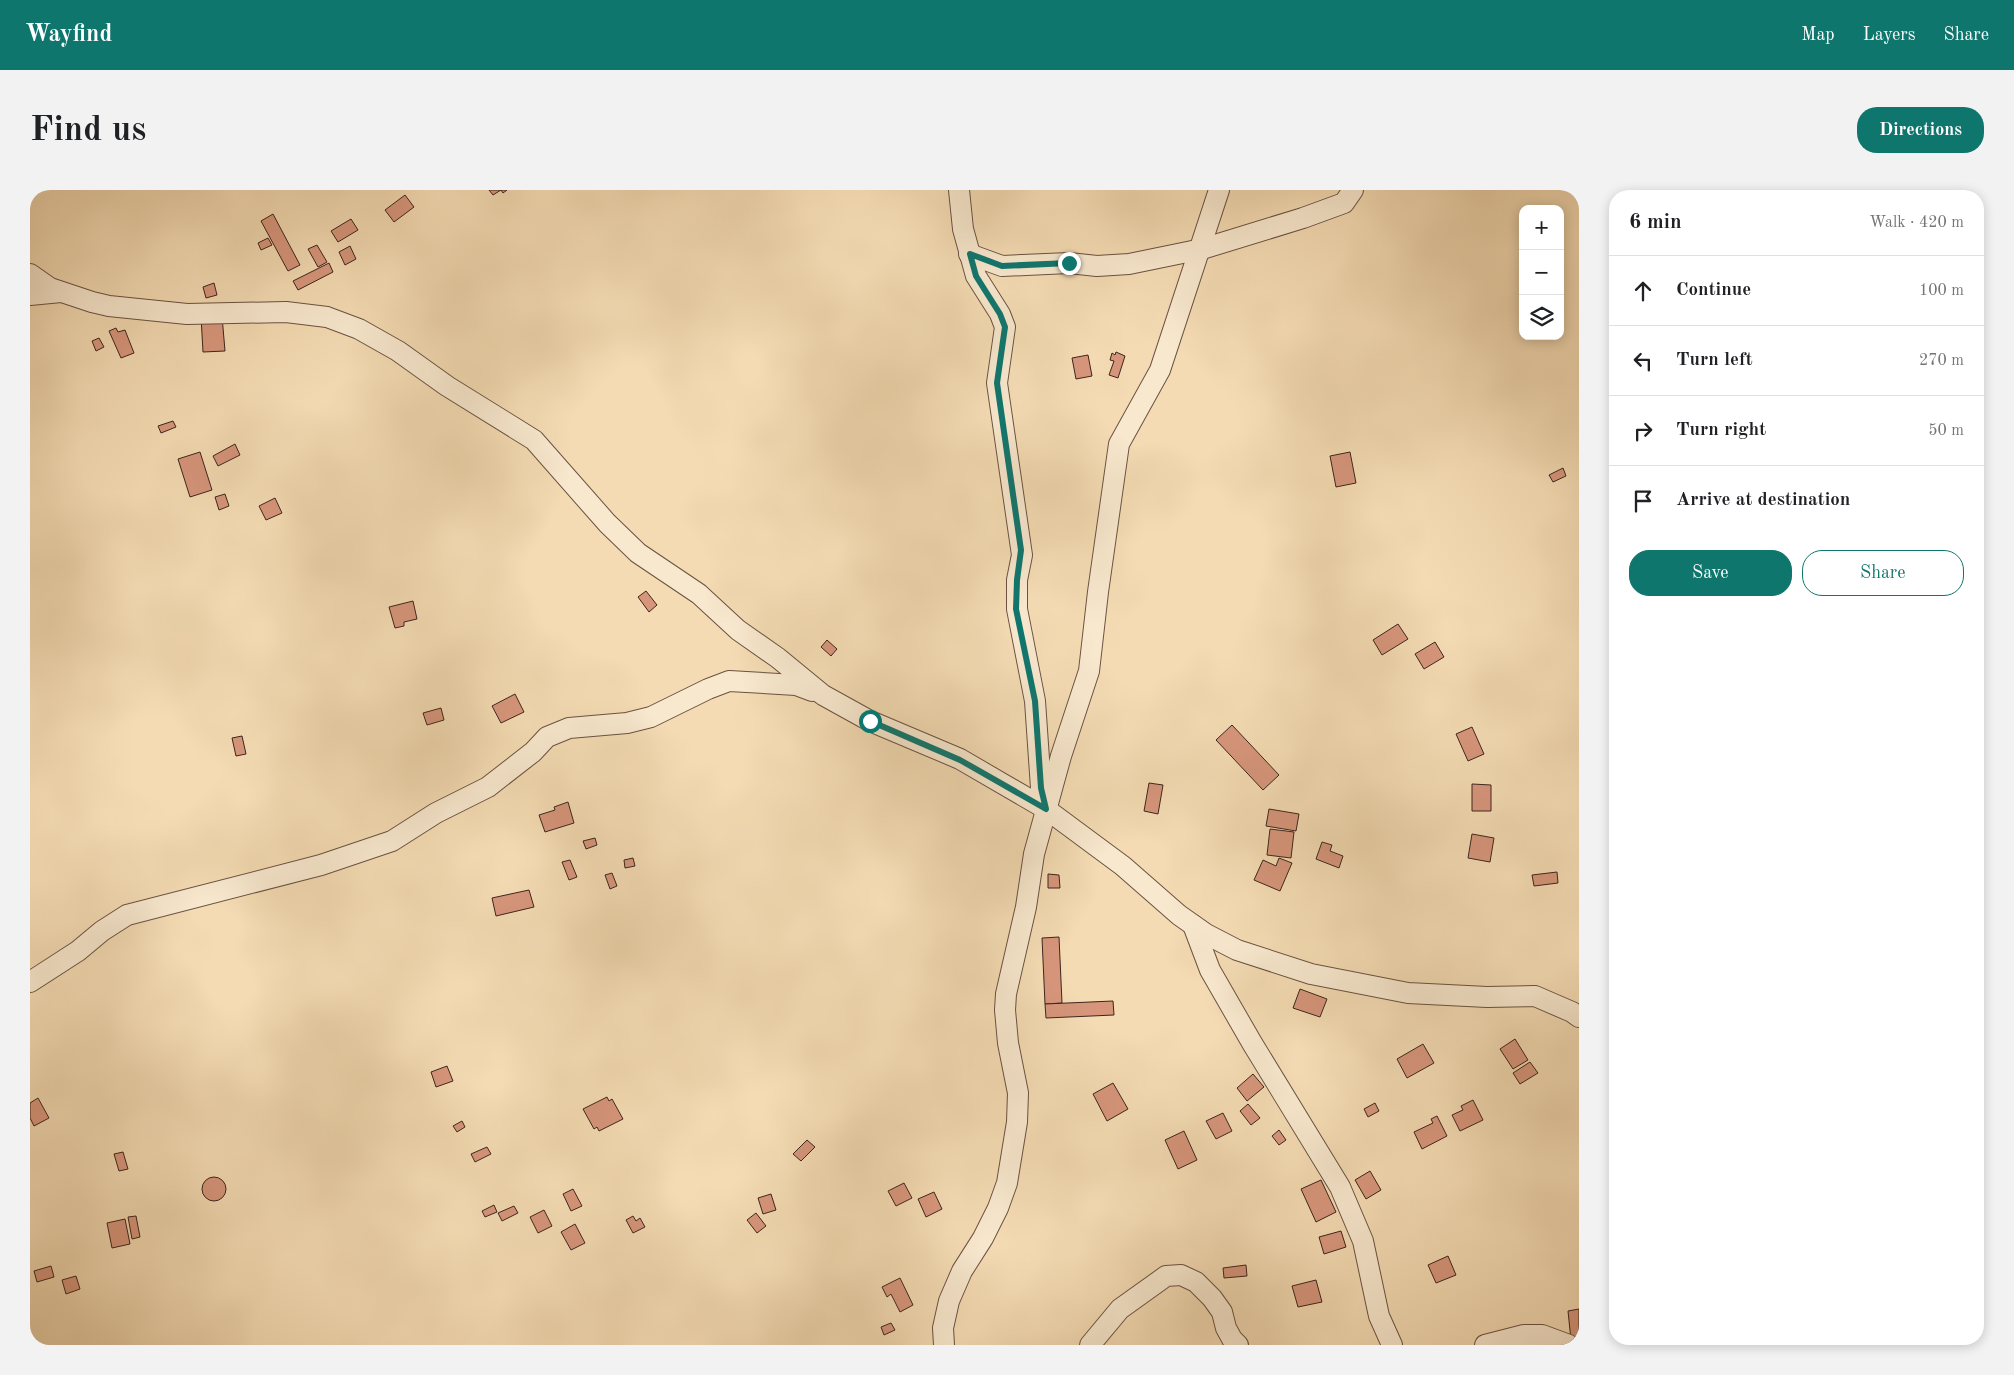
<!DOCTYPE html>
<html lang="en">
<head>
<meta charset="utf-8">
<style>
	body { margin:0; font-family:"Old Standard TT",serif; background:#f2f2f2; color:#202124 }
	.controls { position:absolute; right:15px; top:15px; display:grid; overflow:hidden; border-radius:10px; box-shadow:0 2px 12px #0003 }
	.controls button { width:45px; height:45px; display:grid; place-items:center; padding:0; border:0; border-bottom:1px solid #e0e0e0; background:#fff; color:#202124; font:25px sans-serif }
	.stop { position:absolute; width:15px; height:15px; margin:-11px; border:4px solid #0f766e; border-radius:50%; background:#fff }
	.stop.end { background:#0f766e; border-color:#fff; box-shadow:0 1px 5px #0008 }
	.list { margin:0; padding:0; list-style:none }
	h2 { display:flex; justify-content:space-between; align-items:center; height:65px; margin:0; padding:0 20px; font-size:21px }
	h2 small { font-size:16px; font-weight:400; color:#757577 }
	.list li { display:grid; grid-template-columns:32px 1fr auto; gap:15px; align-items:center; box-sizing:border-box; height:70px; padding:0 20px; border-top:1px solid #e0e0e0 }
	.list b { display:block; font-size:19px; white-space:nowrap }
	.list em { font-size:16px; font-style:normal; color:#757577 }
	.actions { display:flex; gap:10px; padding:15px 20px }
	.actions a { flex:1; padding:11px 0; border:1px solid #0f766e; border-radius:20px; text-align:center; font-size:18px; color:#0f766e }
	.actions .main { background:#0f766e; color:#fff }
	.icon { flex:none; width:28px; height:28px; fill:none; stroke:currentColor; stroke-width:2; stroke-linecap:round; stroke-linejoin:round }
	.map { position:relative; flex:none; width:1549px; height:1155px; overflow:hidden; border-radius:20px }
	header { display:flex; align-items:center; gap:30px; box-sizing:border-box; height:70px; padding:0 25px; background:#0f766e; color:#fff }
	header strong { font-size:24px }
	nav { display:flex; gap:28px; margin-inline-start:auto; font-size:18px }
	.intro { display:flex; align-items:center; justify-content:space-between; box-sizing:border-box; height:120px; padding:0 30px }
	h1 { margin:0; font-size:35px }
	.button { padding:12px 22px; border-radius:20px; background:#0f766e; color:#fff; font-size:18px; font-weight:700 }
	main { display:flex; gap:30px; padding:0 30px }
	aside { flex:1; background:#fff; border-radius:20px; box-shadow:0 2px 12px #0003 }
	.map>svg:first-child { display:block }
</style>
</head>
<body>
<header>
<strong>Wayfind</strong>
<nav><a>Map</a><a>Layers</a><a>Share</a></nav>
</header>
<div class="intro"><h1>Find us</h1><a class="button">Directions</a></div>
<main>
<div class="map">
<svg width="1549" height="1155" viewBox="0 0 1549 1155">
	<rect width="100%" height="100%" fill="#f4dbb3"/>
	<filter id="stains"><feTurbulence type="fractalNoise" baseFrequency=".004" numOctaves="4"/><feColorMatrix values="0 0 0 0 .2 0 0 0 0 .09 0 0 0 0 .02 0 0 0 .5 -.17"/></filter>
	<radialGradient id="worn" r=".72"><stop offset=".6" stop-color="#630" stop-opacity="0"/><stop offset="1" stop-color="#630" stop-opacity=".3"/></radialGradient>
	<!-- building -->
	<g fill="#d7967c" stroke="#3c251d">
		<path d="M459 0H477L473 3 471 0 463 5Z"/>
		<path d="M375 5 384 17 364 32 355 20Z"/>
		<path d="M243 24 270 75 258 81 231 31Z"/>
		<path d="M321 29 328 40 308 52 301 41Z"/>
		<path d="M238 48 242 55 231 60 228 53Z"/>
		<path d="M287 55 297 72 288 77 278 59Z"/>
		<path d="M320 56 326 69 315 75 309 62Z"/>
		<path d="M299 73 303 82 268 100 263 91Z"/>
		<path d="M184 93 187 105 176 108 173 97Z"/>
		<path d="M192 126 195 161 173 162 171 127Z"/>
		<path d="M86 138 88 142 95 140 104 163 91 168 79 141Z"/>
		<path d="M69 148 74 157 66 161 62 151Z"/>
		<path d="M1086 162 1095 166 1088 188 1079 185 1084 171 1080 170 1082 163 1085 165Z"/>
		<path d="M1058 165 1062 186 1046 189 1042 168Z"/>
		<path d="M143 231 146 237 131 243 128 236Z"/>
		<path d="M205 254 210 265 188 276 183 266Z"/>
		<path d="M170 262 182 300 160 307 148 269Z"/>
		<path d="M1320 262 1326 293 1306 297 1300 266Z"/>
		<path d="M1533 278 1536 286 1523 292 1519 285Z"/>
		<path d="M195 304 199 316 189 320 185 307Z"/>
		<path d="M245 308 252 323 236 330 229 316Z"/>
		<path d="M616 401 627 415 619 422 608 407Z"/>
		<path d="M383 411 387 429 374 432V436L365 438 359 417Z"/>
		<path d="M1368 434 1378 449 1352 465 1343 450Z"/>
		<path d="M797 450 807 459 801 466 791 457Z"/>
		<path d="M1405 452 1414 467 1394 479 1385 464Z"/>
		<path d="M485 504 494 522 471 533 462 516Z"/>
		<path d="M411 518 414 530 397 535 393 523Z"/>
		<path d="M1202 535 1249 585 1233 600 1186 550Z"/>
		<path d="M1442 537 1454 564 1438 571 1426 544Z"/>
		<path d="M212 546 216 564 206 566 202 548Z"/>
		<path d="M1119 593 1133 595 1128 624 1114 621Z"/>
		<path d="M1442 594 1461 595V621H1442Z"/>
		<path d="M538 612 544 633 515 642 509 625 525 620 524 617Z"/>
		<path d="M1239 619 1269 624 1266 641 1236 636Z"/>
		<path d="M1240 639 1264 642 1261 668 1237 665Z"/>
		<path d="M1442 644 1464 648 1460 672 1438 668Z"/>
		<path d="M565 648 567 655 556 659 553 651Z"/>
		<path d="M1292 652 1302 655 1300 661 1313 666 1309 678 1286 669Z"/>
		<path d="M603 668 605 676 595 678 594 670Z"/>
		<path d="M1249 668 1262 673 1250 701 1224 690 1233 670 1246 676Z"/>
		<path d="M540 670 547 687 539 690 532 672Z"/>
		<path d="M1527 682 1528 693 1504 696 1502 685Z"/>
		<path d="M582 683 587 696 580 699 575 685Z"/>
		<path d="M1018 684 1029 685 1030 698H1018Z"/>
		<path d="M499 700 504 717 466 726 462 708Z"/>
		<path d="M1029 747 1032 813 1015 814 1012 748Z"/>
		<path d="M1270 799 1297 809 1290 827 1263 818Z"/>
		<path d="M1083 811 1084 825 1016 828 1015 814Z"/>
		<path d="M1485 849 1498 870 1483 879 1470 859Z"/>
		<path d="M1393 854 1404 873 1377 888 1367 869Z"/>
		<path d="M1500 872 1508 883 1490 894 1483 883Z"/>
		<path d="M417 876 423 891 406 897 401 882Z"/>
		<path d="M1223 884 1234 897 1217 911 1207 898Z"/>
		<path d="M1083 893 1098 919 1077 931 1063 904Z"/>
		<path d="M577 907 579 911 582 909 593 929 569 941 567 937 564 939 553 919Z"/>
		<path d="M8 908 19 928 4 936 0 928V913Z"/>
		<path d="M1443 910 1453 930 1430 941 1422 925 1433 920 1431 916Z"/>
		<path d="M1345 913 1349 921 1338 927 1334 919Z"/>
		<path d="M1218 914 1230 928 1221 935 1210 921Z"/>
		<path d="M1193 923 1202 941 1186 949 1176 931Z"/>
		<path d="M1407 926 1417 946 1392 959 1384 942 1403 933 1401 929Z"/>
		<path d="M432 931 435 937 427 942 423 936Z"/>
		<path d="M1249 940 1256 950 1249 955 1242 946Z"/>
		<path d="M1154 941 1167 970 1148 979 1135 950Z"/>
		<path d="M777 950 785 957 771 971 763 964Z"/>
		<path d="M457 957 461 964 445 972 441 964Z"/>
		<path d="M93 962 98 979 89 981 84 964Z"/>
		<path d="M1340 981 1351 1000 1336 1009 1325 990Z"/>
		<circle cx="184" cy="999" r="12"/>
		<path d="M1291 990 1306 1022 1286 1032 1271 999Z"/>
		<path d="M874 993 882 1008 866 1016 858 1001Z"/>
		<path d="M543 999 552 1016 541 1021 533 1004Z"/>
		<path d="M904 1002 912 1019 896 1027 888 1009Z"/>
		<path d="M741 1004 746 1020 733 1024 728 1008Z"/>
		<path d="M464 1015 467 1022 455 1027 452 1021Z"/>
		<path d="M484 1016 488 1023 472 1031 468 1023Z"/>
		<path d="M514 1020 522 1036 508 1043 500 1027Z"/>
		<path d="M726 1023 736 1036 727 1043 717 1030Z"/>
		<path d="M106 1026 110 1047 102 1049 98 1027Z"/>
		<path d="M603 1026 606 1031 610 1028 615 1037 603 1043 596 1030Z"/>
		<path d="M95 1029 100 1054 82 1058 77 1033Z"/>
		<path d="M545 1034 555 1053 541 1060 531 1042Z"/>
		<path d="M1311 1041 1316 1057 1294 1064 1289 1047Z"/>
		<path d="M1418 1066 1426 1085 1406 1093 1398 1075Z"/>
		<path d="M1216 1075 1217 1086 1194 1088 1193 1078Z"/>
		<path d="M21 1076 24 1087 7 1092 4 1081Z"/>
		<path d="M46 1086 50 1099 36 1104 32 1090Z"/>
		<path d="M870 1088 883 1115 870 1122 861 1104 857 1107 852 1097Z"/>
		<path d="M1286 1090 1292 1112 1268 1117 1262 1096Z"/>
		<path d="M1549 1119V1149L1541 1150 1538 1121Z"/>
		<path d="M861 1133 865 1140 854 1145 851 1137Z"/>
	</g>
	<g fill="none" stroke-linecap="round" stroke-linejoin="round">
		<defs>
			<g id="minor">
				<path d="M929 0 933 39 946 86 970 124 975 137 967 193 992 365 987 390V419L1005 511 1011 598 1015 615"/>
				<path d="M939 64 972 76 1039 73 1067 76 1099 74 1172 59 1273 28 1314 13 1323 0"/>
				<path d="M0 84 20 98 62 112 79 116 157 124 256 122 297 127 329 139 368 161 417 196 504 250 577 333 608 363 669 404 708 440 748 468 793 505 840 531 930 569 1016 619 1093 676 1149 725 1176 744 1207 760 1281 784 1378 803 1457 807 1505 806 1542 822 1549 827"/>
				<path d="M0 105 31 102"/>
				<path d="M1163 735 1180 780 1222 853 1310 997 1333 1051 1349 1126 1362 1155"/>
				<path d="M0 792 48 761 72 741 97 725 291 675 362 651 406 623 458 597 503 562 517 547 539 538 597 533 621 527 678 499 699 491 766 495 782 501"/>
				<path d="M914 1155 913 1138 919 1111 932 1081 953 1048 968 1018 977 993 987 932 988 903 978 853 975 820 976 804 996 717 1004 664 1031 566 1059 481 1068 402 1089 254 1130 180 1189 0"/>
				<path d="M1060 1155 1090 1119 1136 1086 1151 1085 1166 1092 1182 1108 1192 1122 1196 1138 1202 1149 1208 1155"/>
				<path d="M1455 1155 1494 1145H1512L1539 1155"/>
			</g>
		</defs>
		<!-- minor casing -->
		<use href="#minor" stroke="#6a5242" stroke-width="22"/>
		<!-- minor -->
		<use href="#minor" stroke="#f8e8ce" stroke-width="20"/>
	</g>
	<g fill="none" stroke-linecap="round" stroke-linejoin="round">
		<!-- route -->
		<path stroke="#0f766e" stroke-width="6" d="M840 531 930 570 1016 619 1011 598 1005 511 986 419 987 390 991 360 967 193 975 137 970 124 946 86 940 64 972 76 1039 73"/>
	</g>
	<rect width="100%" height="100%" filter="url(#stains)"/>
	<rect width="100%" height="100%" fill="url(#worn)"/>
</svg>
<div class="controls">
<button>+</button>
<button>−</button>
<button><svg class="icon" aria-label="layers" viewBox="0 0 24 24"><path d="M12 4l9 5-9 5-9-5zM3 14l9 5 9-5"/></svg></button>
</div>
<div class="stop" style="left:840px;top:531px"></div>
<div class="stop end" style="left:1039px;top:73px"></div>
</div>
<aside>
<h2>6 min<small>Walk · 420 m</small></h2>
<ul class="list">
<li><svg class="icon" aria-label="ahead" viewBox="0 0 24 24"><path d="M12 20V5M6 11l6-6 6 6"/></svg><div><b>Continue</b></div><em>100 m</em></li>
<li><svg class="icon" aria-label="left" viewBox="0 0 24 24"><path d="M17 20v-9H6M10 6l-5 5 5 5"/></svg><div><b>Turn left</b></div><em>270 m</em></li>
<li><svg class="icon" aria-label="right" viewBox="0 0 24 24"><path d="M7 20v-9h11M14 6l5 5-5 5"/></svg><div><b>Turn right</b></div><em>50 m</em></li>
<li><svg class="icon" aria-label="arrive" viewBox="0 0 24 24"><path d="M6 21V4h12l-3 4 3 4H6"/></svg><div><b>Arrive at destination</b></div></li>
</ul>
<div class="actions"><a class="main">Save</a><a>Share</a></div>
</aside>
</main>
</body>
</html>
